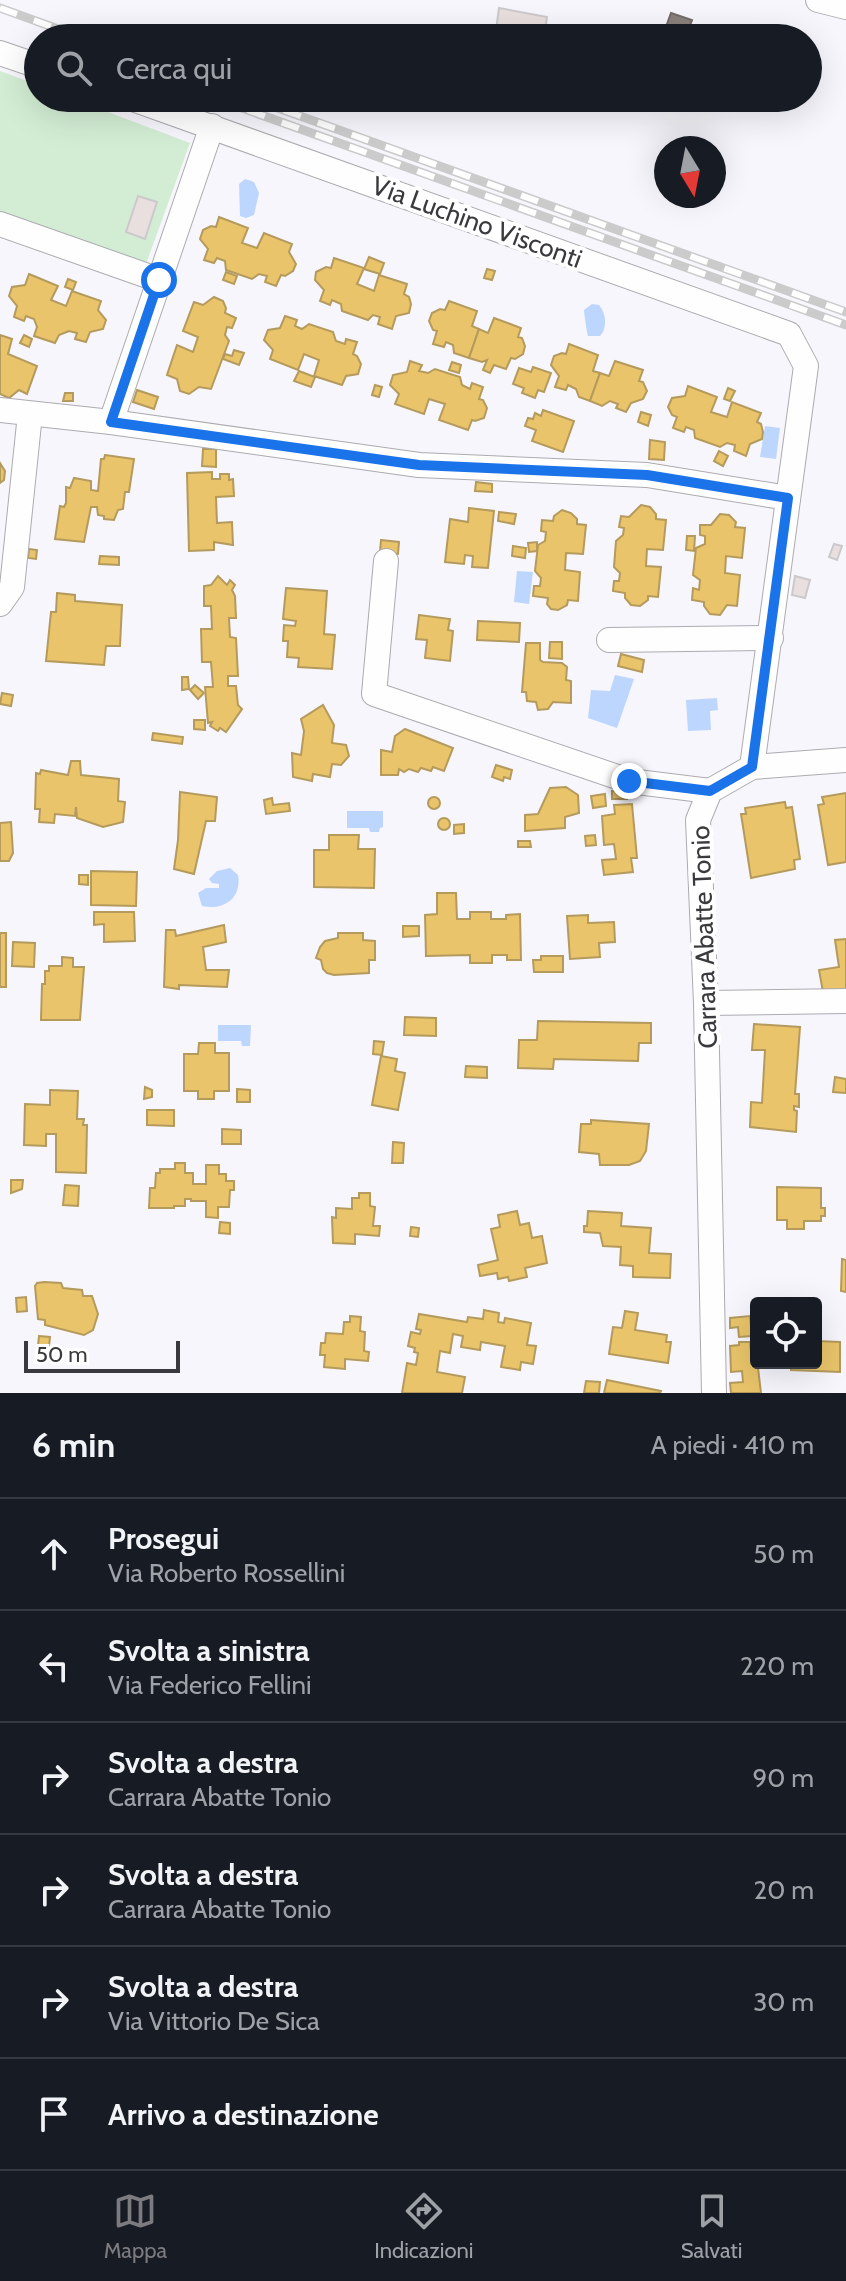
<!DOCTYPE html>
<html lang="it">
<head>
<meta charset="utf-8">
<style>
	body { margin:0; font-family:Cabin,sans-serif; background:#20242c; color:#f1f3f6 }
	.controls { position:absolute; right:24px; bottom:24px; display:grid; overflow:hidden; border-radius:8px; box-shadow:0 8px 32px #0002 }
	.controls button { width:72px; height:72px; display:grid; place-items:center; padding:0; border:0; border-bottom:2px solid #363941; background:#171b24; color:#f1f3f6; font:40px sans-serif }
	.compass { position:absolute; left:654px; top:136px; width:72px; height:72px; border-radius:50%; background:#171b24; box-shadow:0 8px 32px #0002; rotate:170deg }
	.scale { position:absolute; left:24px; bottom:20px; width:156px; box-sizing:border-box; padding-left:8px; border:4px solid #3a393d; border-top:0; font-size:22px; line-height:28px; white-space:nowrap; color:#3a393d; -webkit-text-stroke:6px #fff; paint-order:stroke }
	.stop { position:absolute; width:24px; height:24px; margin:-18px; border:6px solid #1a73e8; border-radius:50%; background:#fff }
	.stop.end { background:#1a73e8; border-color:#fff; box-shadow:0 2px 8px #0008 }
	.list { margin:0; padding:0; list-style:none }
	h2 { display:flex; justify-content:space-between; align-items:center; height:104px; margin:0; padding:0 32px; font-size:34px }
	h2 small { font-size:26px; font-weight:400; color:#9ea1a6 }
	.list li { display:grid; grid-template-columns:52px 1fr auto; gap:24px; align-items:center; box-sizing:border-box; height:112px; padding:0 32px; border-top:2px solid #363941 }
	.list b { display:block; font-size:30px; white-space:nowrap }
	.list p { margin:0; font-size:26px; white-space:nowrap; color:#9ea1a6 }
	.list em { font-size:26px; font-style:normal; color:#9ea1a6 }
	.icon { flex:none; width:44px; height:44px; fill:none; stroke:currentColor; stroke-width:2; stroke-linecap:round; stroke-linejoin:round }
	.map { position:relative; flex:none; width:846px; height:1393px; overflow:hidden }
	.search { position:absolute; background:#171b24; box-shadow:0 8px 32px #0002; left:24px; right:24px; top:24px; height:88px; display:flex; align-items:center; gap:20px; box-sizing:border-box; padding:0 28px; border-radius:44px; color:#9ea1a6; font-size:30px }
	.sheet { height:776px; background:#171b24 }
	nav { display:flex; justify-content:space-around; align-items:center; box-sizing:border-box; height:112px; border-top:2px solid #363941; background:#171b24; font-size:22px; color:#9ea1a6 }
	nav a { display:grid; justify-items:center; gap:4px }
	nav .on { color:#7c7b80 }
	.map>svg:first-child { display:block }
</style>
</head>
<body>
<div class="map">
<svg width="846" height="1393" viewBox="0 0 846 1393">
	<rect width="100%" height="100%" fill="#f7f6fc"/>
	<!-- green -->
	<path fill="#d3edd4" d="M0 71 38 85V98H71L190 143 146 264 0 215Z"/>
	<!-- water -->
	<g fill="#bdd6fd">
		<path d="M245 179 254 182 259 193 254 215 246 218 240 216 239 184Z"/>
		<path d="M592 304 599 305C607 314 607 329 600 336H588C587 334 584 312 584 310Z"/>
		<path d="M765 426 780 428 776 459 760 457Z"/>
		<path d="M517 571 533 572 529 604 514 602Z"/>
		<path d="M615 675 634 679 617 728 588 718 591 690 610 691Z"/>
		<path d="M717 698 718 710 710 711 711 730 688 731 686 700Z"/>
		<path d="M347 811H383V827L380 828 379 832H370L369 828H347Z"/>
		<path d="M230 868 238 875C242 898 224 911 202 906L198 893 206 888H219V884L212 883 209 879 217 871Z"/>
		<path d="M218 1025H251L250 1046H242L241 1041H218Z"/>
	</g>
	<!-- homes -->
	<g fill="#e9c46a" stroke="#b49a5c" stroke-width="2">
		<path d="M219 217 248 228 242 243 257 248 264 233 292 244 289 252 296 264 293 271 285 276 281 275 276 286 265 282 267 276 259 274 252 279 226 270 225 261 217 258 214 263 204 260 208 249 200 239 203 230 211 226 216 227Z"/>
		<path d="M369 257 384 263 380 274 364 269Z"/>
		<path d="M334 258 364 268 357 284 374 291 379 275 407 284 404 294 409 297 411 304 409 313 396 316 392 329 378 324 380 317 373 315 368 320 342 311 341 304 332 300 330 305 320 301 324 290 315 280 316 272 326 267 331 268Z"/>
		<path d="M487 269 495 271 492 280 484 278Z"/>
		<path d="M226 272 237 276 234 284 223 280Z"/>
		<path d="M29 274 58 286 51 300 66 306 72 291 101 301 98 310 106 320 103 329 90 332 86 342 75 339 77 333 69 331 59 335 55 343 34 336 37 327 34 319 26 316 24 321 14 317 17 306 9 296 12 287 25 285Z"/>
		<path d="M68 279 76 282 73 290 65 287Z"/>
		<path d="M214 297 223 301 226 308 225 313 236 318 232 328 227 327 225 335 229 341 211 389 199 387 189 394 180 391 177 379 167 375 177 345 193 352 198 337 183 331 194 302 203 305Z"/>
		<path d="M449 301 477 311 472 326 479 329 469 358 454 353 453 345 446 342 444 347 433 344 437 331 433 330 429 321 432 313 440 309 445 310Z"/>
		<path d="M285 316 297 320 295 326 302 329 309 324 333 332 336 341 345 344 346 339 357 342 353 354 357 356 361 364 358 374 346 376 342 385 314 376 319 360 304 354 298 370 270 359 273 350 264 340 268 330 280 328Z"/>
		<path d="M494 318 521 328 518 337 522 338 525 346 523 354 515 359 511 358 506 369 494 365 490 373 483 370 487 360 482 362 469 358 479 329 488 333Z"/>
		<path d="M0 335 12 339 8 354 37 366 27 394 19 390 9 398 0 394Z"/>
		<path d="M24 335 32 339 29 347 20 343Z"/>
		<path d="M569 344 598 355 593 371 600 373 590 401 579 397 576 389 568 385 566 390 555 387 559 376 551 365 554 356 562 353 566 354Z"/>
		<path d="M234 350 244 353 239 365 223 359 225 354 232 356Z"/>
		<path d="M410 361 422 365 419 371 428 373 435 369 460 377 462 385 470 389 472 383 483 387 479 399 483 400 487 408 484 418 475 421 472 420 468 430 439 420 445 404 429 399 424 414 395 404 399 394 390 385 393 375 407 372Z"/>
		<path d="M615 361 643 370 639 381 643 382 647 391 643 399 631 403 626 412 616 408 618 404 610 401 602 406 590 401 600 373 609 376Z"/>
		<path d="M452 362 461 365 459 373 449 370Z"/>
		<path d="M533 367 551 373 544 392 538 390 535 398 522 393 524 388 513 384 519 368 531 372Z"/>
		<path d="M299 371 315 377 311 387 294 381Z"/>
		<path d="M375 385 382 387 379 397 372 395Z"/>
		<path d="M688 386 717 397 711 412 727 417 732 402 761 413 757 422 761 424 763 432 762 439 750 444 746 456 734 451 735 445 727 443 720 447 695 438 694 430 686 427 684 432 673 428 677 417 672 415 668 407 672 398 685 396Z"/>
		<path d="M728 388 735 391 730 401 724 399Z"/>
		<path d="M137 390 158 397 154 409 133 402Z"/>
		<path d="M65 393H73V401H63Z"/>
		<path d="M543 410 574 421 563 452 532 441 536 430 525 426 528 418 533 419 535 413 541 416Z"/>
		<path d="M641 412 651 415 648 426 638 422Z"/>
		<path d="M650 440 665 442 664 460 649 459Z"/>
		<path d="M203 449H216V467L202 466Z"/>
		<path d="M719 451 728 456 723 466 714 461Z"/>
		<path d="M105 455 134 459 129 492H125L123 509 118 510 114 520 104 519V516L98 515 97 507H91L84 542 55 539 60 506 64 507 66 503V487L70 488 74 478 91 481V490L98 491 101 459H104Z"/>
		<path d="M0 463 5 471 4 480 0 483Z"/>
		<path d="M212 472V479H220V474H229V480L233 479 234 496 216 497 217 523 232 522 233 545 214 542V550L189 551 187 473Z"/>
		<path d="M476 482 492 484V492L475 491Z"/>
		<path d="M641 505 650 507 656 514V519L666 520 663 550 647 549 646 566 661 567 658 597 648 596V600L640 606 631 605 625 598V593L613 591 614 581H619L620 573 614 567 616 541 623 535 624 528 619 527 621 516 629 517Z"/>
		<path d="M469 508 494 511 488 568 472 567 473 556 465 555 464 564 445 562 450 519 468 522Z"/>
		<path d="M562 510 571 513 577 519V524L586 525 583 554 566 553 565 570 580 572 578 601 568 600 567 605 558 610 551 609 547 604 548 598 533 596 534 586H540L541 578 535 571 538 545 545 541 546 532 541 531 542 520 553 521 554 516Z"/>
		<path d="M499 512 516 514 514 524 498 521Z"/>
		<path d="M720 514 729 515 736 522 735 527 745 528 742 558 726 556 725 573 740 575 737 606 727 605 720 615 710 614 704 606V602L692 600 693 588 699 590 700 580 693 575 696 548 705 544V536L700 535V525H711Z"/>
		<path d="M687 536H695L694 551 686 550Z"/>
		<path d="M381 540 399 542 398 554 380 552Z"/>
		<path d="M537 542V551L529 552 528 543Z"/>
		<path d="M513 546 526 548 525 558 512 556Z"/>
		<path d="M29 549 37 550 36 559 28 558Z"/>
		<path d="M100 556 119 557V565L99 564Z"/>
		<path d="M218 576 227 585 230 580 235 585 232 590 235 596 236 618H229L230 637 236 638 238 676H228V686H236L238 705 242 709 226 732 220 728 218 731 210 726 212 722 208 723 205 687H213L211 662H202L201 629H212L211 606H204V586L211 585Z"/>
		<path d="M286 588 327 591 324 634 335 635 332 669 298 667 299 658 287 657 288 641H283L284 625 295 626 296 621 283 619Z"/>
		<path d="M57 593 75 595V601L122 605 120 646H106L104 665 46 661 51 612H56Z"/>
		<path d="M419 615 450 619 448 630 453 631 450 661 425 658 427 640 416 639Z"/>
		<path d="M478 621 520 623 519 642 477 640Z"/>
		<path d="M550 642H562V659L549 658Z"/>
		<path d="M526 643H540V660L543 662 562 663 567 667 566 680 571 681V703L553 702 548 709 538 710 536 702 527 701 526 692H522Z"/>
		<path d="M621 654 644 660 642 672 618 666Z"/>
		<path d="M182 677H188L189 689 182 690Z"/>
		<path d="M195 685 204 693 198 699 190 690Z"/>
		<path d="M2 693 13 695 11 706 0 704Z"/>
		<path d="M323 705 334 725 332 743 346 745 349 756 341 765 332 764 330 777 313 774 312 781 293 777 292 753 301 755 304 731 301 719Z"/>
		<path d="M194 720H205V730L194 729Z"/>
		<path d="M405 729 453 748 444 771 433 767 431 771 421 768 418 772 409 769 404 772 399 769 398 775H381V750L392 752 395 736Z"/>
		<path d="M153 733 183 737 182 744 152 740Z"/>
		<path d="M71 761H80L81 775 119 779 118 801 125 802 123 822 103 827 77 818 76 807 75 816 55 814 54 823 39 822 40 809H35L36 773 40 774 41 770 68 775Z"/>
		<path d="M496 765 512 770 510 779 504 777 503 781 492 777Z"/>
		<path d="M566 787 578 795 579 813 565 817V828L525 831V815L538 814 550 788Z"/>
		<rect x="612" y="791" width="15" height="8"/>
		<path d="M180 792 217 797 215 821H206L194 874 174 869 178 840Z"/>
		<path d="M846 793V862L828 865 818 805 824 804 822 797Z"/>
		<path d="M605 794 606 806 593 808 591 796Z"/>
		<circle cx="434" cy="803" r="6"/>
		<path d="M272 798 273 805 289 803 290 811 266 814 264 800Z"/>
		<path d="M785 802 786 808 792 807 800 859 794 860 795 869 751 878 741 814H746L745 808Z"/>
		<path d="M632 804 637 858H631L633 872 604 875 602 860 616 859 614 844 604 845 602 816 615 814 614 805Z"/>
		<circle cx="444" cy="824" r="6"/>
		<path d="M11 822 13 853 9 861H0V823Z"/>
		<path d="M464 824V833L454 834V825Z"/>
		<path d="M329 835H359L358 849H375L374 888 314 887V850H329Z"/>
		<path d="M595 835 596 845 586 846 585 836Z"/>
		<path d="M518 841H530L531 847H518Z"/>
		<path d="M91 871 137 872 136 906 91 905Z"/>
		<path d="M79 875H88V885L79 884Z"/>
		<path d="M437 893H456L457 919H470V912H491V919H506V915L520 914 521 960H507V955H492V963H470V955L426 956 425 915 437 914Z"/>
		<path d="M94 912H134L135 941 104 942V924L94 925Z"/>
		<path d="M588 915V923L614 922 615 942 599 943 600 957 570 959 567 916Z"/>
		<path d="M224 925 226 942 203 947 206 970H229L227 987 179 985V989L164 987 166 930H175L176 936Z"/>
		<path d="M403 926H419V936L403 937Z"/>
		<rect x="0" y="933" width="6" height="54"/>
		<path d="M338 933H363V940L375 941V960H369V973L334 975 327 973 323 969 321 960 316 958 320 947 325 941 338 938Z"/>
		<path d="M846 939V989L823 992 819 970 839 967 835 940Z"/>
		<path d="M13 942 35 943 34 967 12 966Z"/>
		<path d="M541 956H563V972H534L533 960H541Z"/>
		<path d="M62 957 73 958V967H84L80 1020H41L42 984H45V971H49V966H62Z"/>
		<path d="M405 1017 436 1018V1036L404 1035Z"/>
		<path d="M538 1021 651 1023V1043H639L638 1061 554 1059 553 1069 518 1068 519 1040H537Z"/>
		<path d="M754 1024 800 1027 795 1094H799V1107L794 1106V1110L797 1111 796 1132 750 1127 751 1102 762 1103 765 1050H752Z"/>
		<path d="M374 1041 384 1042 382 1055 373 1054Z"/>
		<path d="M199 1043H215V1053H229V1091H214V1099H198V1091H184V1054H198Z"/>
		<path d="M381 1056 397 1059 395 1071 405 1073 398 1110 372 1105Z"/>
		<path d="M466 1066 487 1067V1078L465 1077Z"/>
		<path d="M835 1077 846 1079V1093L833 1092Z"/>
		<path d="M145 1087 152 1090V1097L144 1099Z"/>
		<path d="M237 1089 250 1090V1102H237Z"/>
		<path d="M50 1090 78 1091 77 1119H84L83 1125H87L86 1173 56 1172V1134H46V1146L24 1145 25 1104 50 1105Z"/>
		<path d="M147 1110H174V1126L147 1125Z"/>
		<path d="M591 1120 649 1124 646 1151 640 1161 629 1165H600L599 1154 579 1152 581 1124H591Z"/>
		<path d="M222 1129 241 1130V1144H222Z"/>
		<path d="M393 1142 404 1143 403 1163H392Z"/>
		<path d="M175 1163H185V1173H193V1184H206V1165H219V1174H226V1181H234V1190H230L229 1207H218V1218L206 1217V1201H191V1199H185V1206H174V1208H149L150 1188H155L156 1173H160V1169H175Z"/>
		<path d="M11 1180H23L22 1189 11 1193Z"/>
		<path d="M65 1185 79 1186 78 1206 63 1205Z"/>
		<path d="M777 1187 821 1188V1208H825V1216H821V1221H804V1229H787V1220H777Z"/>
		<path d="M359 1193H370V1206L375 1207 373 1226H380L379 1236 355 1234V1244L333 1243 332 1217 336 1218V1208L352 1209V1198H359Z"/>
		<path d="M517 1211 520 1225 529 1223 532 1238 542 1236 547 1263 525 1268 527 1277 509 1281 508 1277 498 1279 497 1273 480 1276 478 1265 498 1260 491 1229 500 1227 498 1215Z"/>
		<path d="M588 1211 622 1213 621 1226 651 1228 649 1253 671 1254 670 1278 633 1277V1266L620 1265 621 1247 603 1246 600 1233 584 1232V1226H587Z"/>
		<path d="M220 1222 230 1223V1234L219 1233Z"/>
		<path d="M411 1227 419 1228 418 1237 410 1236Z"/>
		<path d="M842 1259 846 1260V1292L841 1291Z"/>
		<path d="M44 1282 61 1283 63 1288 82 1290 83 1296H92L98 1314 93 1330 84 1335 45 1325V1320L38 1319 35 1286 37 1283Z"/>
		<path d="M26 1297 27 1311 17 1312 16 1298Z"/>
		<path d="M484 1310 499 1313 498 1322 504 1323 505 1318 531 1323 527 1345 536 1346 533 1364 521 1362 520 1370 501 1367 505 1346 481 1342 480 1350 461 1347 463 1336 453 1334 450 1353 440 1351 437 1372 465 1377 462 1393H402L407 1363 416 1365 418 1353 414 1352 415 1348 408 1346 411 1332 420 1334 421 1330 416 1329 419 1314 467 1322 468 1317 483 1319Z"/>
		<path d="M625 1311 638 1313 635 1330 667 1335 666 1342H671L668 1363 609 1354 613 1327 622 1328Z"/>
		<path d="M350 1316 361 1317 360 1331 365 1332 364 1351 369 1352 368 1361 345 1359V1369L324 1367 325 1355H320L321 1343H325L326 1333 343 1334 344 1322H350Z"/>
		<path d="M750 1316 752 1336 739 1337 738 1327 730 1328V1318Z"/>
		<path d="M39 1336 50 1337 48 1356 37 1355Z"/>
		<path d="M816 1341 840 1342V1372L791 1370V1363H816Z"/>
		<path d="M739 1342H750L751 1352 756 1351 761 1393H731L730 1383 743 1382 742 1371 731 1372 730 1346 739 1345Z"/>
		<path d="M607 1380 661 1391 660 1393H604Z"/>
		<path d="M586 1381 600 1382 599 1393H584Z"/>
	</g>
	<!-- industry -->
	<path fill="#8a817c" stroke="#726b69" stroke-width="2" d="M671 13 692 20 685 38H662Z"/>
	<!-- building -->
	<g fill="#eadfdf" stroke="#cbc9cb" stroke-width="2">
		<path d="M499 8 547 17 544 38H495Z"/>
		<path d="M138 196 157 202 145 239 126 232Z"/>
		<path d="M834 544 842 546 837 560 829 557Z"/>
		<path d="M795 576 810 580 805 598 792 595Z"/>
	</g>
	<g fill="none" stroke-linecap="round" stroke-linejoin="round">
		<defs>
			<g id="minor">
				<path d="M818 0 846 7"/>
				<path d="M0 53 38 66"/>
				<path d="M130 98 789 334 806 366 752 767 710 791 698 820 706 1003 714 1393"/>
				<path d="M0 224 159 280"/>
				<path d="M0 410 111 422 419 465 647 475 788 498"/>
				<path d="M111 422 212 126"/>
				<path d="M386 561 374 694 629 781 710 791"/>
				<path d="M0 604 12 587 30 414"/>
				<path d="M609 640 771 638"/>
				<path d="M752 767 846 760"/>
				<path d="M706 1003 846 1001"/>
			</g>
		</defs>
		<!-- minor casing -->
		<use href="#minor" stroke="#acabaf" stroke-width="26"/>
		<!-- minor -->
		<use href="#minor" stroke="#fefeff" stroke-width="24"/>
		<defs>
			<g id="rail">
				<path d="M0 8 83 38"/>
				<path d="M214 98 846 325"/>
				<path d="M250 98 846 312"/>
			</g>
		</defs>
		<!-- rail casing -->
		<use href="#rail" stroke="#cbcbcc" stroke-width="9"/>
		<!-- rail -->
		<use href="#rail" stroke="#fff" stroke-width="6" stroke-dasharray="18" stroke-linecap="butt"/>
	</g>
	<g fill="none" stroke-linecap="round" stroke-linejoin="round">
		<!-- route -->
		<path stroke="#1a73e8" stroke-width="10" d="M159 280 111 422 419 465 647 475 788 498 752 767 710 791 629 781"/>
	</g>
	<g text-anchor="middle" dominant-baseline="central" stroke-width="8" stroke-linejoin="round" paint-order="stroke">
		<!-- street labels -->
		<g font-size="26" fill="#3a393d" stroke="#fff">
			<text transform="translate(477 222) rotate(20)">Via Luchino Visconti</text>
			<text transform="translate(704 937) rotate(-92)">Carrara Abatte Tonio</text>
		</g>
	</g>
</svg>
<div class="controls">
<button><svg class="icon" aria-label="locate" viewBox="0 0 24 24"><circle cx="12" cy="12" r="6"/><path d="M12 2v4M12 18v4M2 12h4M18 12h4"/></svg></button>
</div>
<svg class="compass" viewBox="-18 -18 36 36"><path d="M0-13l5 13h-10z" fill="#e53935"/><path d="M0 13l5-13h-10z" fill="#9ea1a6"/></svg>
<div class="scale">50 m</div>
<div class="stop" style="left:159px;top:280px"></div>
<div class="stop end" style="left:629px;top:781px"></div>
<div class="search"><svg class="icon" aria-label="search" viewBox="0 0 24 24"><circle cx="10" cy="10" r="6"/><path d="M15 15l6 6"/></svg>Cerca qui</div>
</div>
<section class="sheet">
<h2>6 min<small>A piedi · 410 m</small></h2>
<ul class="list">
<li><svg class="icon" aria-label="ahead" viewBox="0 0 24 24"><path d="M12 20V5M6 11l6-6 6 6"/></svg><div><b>Prosegui</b><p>Via Roberto Rossellini</p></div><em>50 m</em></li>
<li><svg class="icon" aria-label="left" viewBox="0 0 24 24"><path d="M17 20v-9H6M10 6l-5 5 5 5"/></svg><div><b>Svolta a sinistra</b><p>Via Federico Fellini</p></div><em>220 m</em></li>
<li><svg class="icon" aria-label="right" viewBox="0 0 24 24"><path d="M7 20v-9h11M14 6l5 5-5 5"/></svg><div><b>Svolta a destra</b><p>Carrara Abatte Tonio</p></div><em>90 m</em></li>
<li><svg class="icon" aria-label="right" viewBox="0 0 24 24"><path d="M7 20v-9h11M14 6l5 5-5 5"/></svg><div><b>Svolta a destra</b><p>Carrara Abatte Tonio</p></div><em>20 m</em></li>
<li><svg class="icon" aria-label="right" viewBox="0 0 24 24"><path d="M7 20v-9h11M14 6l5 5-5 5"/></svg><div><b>Svolta a destra</b><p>Via Vittorio De Sica</p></div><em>30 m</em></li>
<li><svg class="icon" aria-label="arrive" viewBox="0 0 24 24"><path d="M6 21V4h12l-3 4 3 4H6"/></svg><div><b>Arrivo a destinazione</b></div></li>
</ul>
</section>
<nav>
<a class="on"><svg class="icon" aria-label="map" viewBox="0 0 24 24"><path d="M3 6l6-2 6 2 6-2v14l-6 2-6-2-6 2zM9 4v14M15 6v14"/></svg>Mappa</a>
<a><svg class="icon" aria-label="directions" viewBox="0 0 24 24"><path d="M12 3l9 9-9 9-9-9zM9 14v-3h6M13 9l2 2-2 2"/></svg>Indicazioni</a>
<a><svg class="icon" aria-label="saved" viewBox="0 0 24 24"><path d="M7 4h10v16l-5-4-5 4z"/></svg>Salvati</a>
</nav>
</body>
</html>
